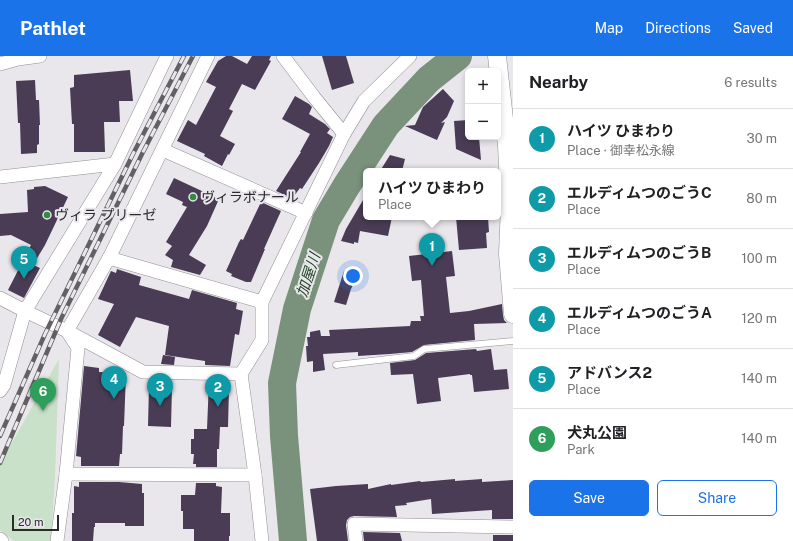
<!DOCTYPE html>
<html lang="en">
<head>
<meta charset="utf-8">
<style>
	body { margin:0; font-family:"Public Sans","Noto Sans JP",sans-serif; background:#f6f6f6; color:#202124 }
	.controls { position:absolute; right:12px; top:12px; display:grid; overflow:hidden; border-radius:6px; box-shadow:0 2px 6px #0003 }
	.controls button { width:36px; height:36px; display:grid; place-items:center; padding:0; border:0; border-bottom:1px solid #e0e0e0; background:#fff; color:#202124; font:20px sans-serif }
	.scale { position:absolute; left:12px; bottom:10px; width:47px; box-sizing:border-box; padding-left:4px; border:2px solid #2b2a2c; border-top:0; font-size:11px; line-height:14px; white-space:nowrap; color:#2b2a2c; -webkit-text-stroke:3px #e9e6ec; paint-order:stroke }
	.you { position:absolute; left:353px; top:220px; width:14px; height:14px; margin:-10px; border:3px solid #fff; border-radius:50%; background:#1a73e8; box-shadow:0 0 0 6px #1a73e833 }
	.badge { display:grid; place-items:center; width:26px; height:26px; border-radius:50%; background:#1a73e8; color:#fff; font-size:13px; font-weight:700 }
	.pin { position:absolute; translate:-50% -33px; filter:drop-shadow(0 1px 2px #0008) }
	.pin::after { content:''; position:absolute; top:21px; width:14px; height:12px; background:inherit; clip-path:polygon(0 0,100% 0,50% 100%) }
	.popup { position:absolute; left:363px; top:112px; width:138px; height:52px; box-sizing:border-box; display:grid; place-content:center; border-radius:6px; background:#fff; filter:drop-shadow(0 1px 3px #0005); font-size:13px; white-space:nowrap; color:#757577 }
	.popup b { font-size:15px; color:#202124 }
	.popup::after { content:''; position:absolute; left:50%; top:100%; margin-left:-8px; border:8px solid transparent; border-top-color:#fff }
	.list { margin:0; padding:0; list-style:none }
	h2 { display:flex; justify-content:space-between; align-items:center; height:52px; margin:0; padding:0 16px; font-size:17px }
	h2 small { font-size:13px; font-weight:400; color:#757577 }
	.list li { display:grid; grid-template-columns:26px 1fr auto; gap:12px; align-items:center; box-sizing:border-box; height:60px; padding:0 16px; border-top:1px solid #e0e0e0 }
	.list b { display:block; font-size:15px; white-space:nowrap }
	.list p { margin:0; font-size:13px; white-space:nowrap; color:#757577 }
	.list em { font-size:13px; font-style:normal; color:#757577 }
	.actions { display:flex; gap:8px; padding:12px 16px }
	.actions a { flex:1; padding:9px 0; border:1px solid #1a73e8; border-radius:6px; text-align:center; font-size:14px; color:#1a73e8 }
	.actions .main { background:#1a73e8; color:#fff }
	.map { position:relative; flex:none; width:513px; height:485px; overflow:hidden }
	header { display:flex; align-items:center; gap:24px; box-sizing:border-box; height:56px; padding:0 20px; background:#1a73e8; color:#fff }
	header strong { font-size:19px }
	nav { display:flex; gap:22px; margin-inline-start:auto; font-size:14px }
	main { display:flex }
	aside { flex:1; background:#fff }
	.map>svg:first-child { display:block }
</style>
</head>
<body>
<header>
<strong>Pathlet</strong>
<nav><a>Map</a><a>Directions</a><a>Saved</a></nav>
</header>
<main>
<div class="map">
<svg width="513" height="485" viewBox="0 0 513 485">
	<rect width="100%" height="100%" fill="#e9e6ec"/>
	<!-- green -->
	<path fill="#c9e1c9" d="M59 303 55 421 51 485H14L0 474V408Z"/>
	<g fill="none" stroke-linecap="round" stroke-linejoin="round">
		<!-- river -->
		<path stroke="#7a927b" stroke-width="28" d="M293 485 284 380 282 327 297 253 326 164 347 129 386 69 429 23 458 0"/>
	</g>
	<!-- building -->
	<g fill="#493c54">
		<path d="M226 0H232L247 8 252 0H271L269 4 271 5 255 34 242 28 229 53 233 55 220 80 235 88 229 99 228 98 222 110 204 100 205 98 177 85 188 64 196 69 216 31 206 26 218 5Z"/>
		<path d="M322 0H346L354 27 332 34Z"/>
		<path d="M130 14 133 45H119L120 66H104L105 96H74V68H72L70 32 74 31V19Z"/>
		<path d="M35 24 36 44H39L40 69H39V88L37 89V97L21 98 20 67H18L16 25Z"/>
		<path d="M443 33 454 45 447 61 441 67 445 66 437 84 405 70 415 69 423 51Z"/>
		<path d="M295 40 309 48 312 51 309 58 325 68 330 73 327 77 333 81 329 90 319 107 302 133 300 132 294 140 289 137 287 140 276 135 301 96H300L310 78 282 63Z"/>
		<path d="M468 64V81H479L481 104 456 93 454 65Z"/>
		<path d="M390 99 405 103 402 115H380Z"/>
		<path d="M174 122 219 143 207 170 189 199 206 209 200 219 171 211 173 204 165 199 172 190 166 186 187 151 182 149 183 146 166 138Z"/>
		<path d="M45 130 68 141 45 189 33 209 40 212 24 242 8 234 31 189 11 179 0 180V158L28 156 27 134 34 133V131Z"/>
		<path d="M366 139V161H392L388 180 360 175 358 187 354 186V188L341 185 346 173Z"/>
		<path d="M261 146 281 155 264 193H265L251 226H246L231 220 232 218 226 215 239 186 241 183 243 184Z"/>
		<path d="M456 161H488L489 176 486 177 487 192 459 194Z"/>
		<path d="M452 195 455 220 446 221 450 257 469 255 502 248 503 259 504 264 507 267 474 268 475 284 424 289 412 296 390 298 358 300V296L323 298 325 314 313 316V305L307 306 306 290H308L307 281H310V276L320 274 321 280H330L329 274 410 270 411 265H421L420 260H424L421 224 412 225 409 200Z"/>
		<path d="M117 213 141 221 139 229 189 243 192 234 237 247 236 253 243 255 239 279 235 278 230 310 205 309V305L165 299 169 270 136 261 120 291 98 279 114 248 98 243 111 215 116 217Z"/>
		<path d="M344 215 357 221 351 233 346 249 334 246Z"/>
		<path d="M476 293 477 295 491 293 494 314 507 313 509 333 474 336 472 319H470V318L438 322 441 345 417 348 413 318 391 319 390 307 415 304 426 297Z"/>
		<path d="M163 299 175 301 174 309 161 308Z"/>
		<path d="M84 310 99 312V316L126 317 124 370H123L122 398H120L119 410H81V401L76 400Z"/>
		<path d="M159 324 171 325 170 330H172L171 371 148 370 149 330H158Z"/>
		<path d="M209 325 228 326 227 332H229L228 371H220L219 393H217V411H196V408H193L194 398H191V383H194V373H207Z"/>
		<path d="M455 423V425L482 423V426L513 424V463H492V454L432 458 431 443 406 447 407 449 395 450 397 461 354 460 350 461 347 464 346 469 348 485H317L310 433 336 430 368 428V433L391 428V429L420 425 421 426Z"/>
		<path d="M79 426H119L142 428V437H144V470H125V467H95V471H94L93 485H72V457H74V430L79 431Z"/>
		<path d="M196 427H216V430L222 431 221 457H230V480H229V485H194V473H183V455H181V439H195Z"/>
		<path d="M363 476 400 477 402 485H364Z"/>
		<rect x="493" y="479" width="20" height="6"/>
	</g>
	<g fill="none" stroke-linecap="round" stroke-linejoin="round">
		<defs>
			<path id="lane" d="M336 309 414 300 424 293 513 285"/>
			<g id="street">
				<path d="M283 0 314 41 344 78"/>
				<path d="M0 8 18 3 40 0"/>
				<path d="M163 94 306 157"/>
				<path d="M0 121 115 108"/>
				<path d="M109 202 262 246"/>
				<path d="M0 242 25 255 67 275 143 316 241 318"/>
				<path d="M0 335 4 329 25 255 115 108 167 0"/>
				<path d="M66 418 255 419"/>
				<path d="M0 483 2 485"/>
				<path d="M57 485 66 418 78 292 67 275 109 202 208 0"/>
				<path d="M262 485 255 419 241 318 262 284V246L344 78 364 45 410 0"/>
				<path d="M356 485 354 468 513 471"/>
			</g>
			<path id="secondary" d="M497 0 507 90 510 148 508 198 513 258"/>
		</defs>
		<!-- lane casing -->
		<use href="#lane" stroke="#928f94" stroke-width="7"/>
		<!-- street casing -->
		<use href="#street" stroke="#928f94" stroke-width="14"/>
		<!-- secondary casing -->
		<use href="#secondary" stroke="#928f94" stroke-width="19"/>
		<!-- lane -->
		<use href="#lane" stroke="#fff" stroke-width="6"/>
		<!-- street -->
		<use href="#street" stroke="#fff" stroke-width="13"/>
		<!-- secondary -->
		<use href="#secondary" stroke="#fff" stroke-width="18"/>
		<defs>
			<g id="rail">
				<path d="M0 380 45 278 134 96 184 0"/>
				<path d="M0 407 61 263 142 98 193 0"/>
			</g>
		</defs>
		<!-- rail casing -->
		<use href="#rail" stroke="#626063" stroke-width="4.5"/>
		<!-- rail -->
		<use href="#rail" stroke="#e9e6ec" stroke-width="3" stroke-dasharray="9" stroke-linecap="butt"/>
	</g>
	<!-- markers -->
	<g fill="#308c3e" stroke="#e9e6ec" stroke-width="1.5">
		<circle cx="193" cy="141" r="4"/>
		<circle cx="47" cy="159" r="4"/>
	</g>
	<g text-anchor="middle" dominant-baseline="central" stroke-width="4" stroke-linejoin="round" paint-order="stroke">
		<!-- poi labels -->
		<g font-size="14" fill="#2b2a2c" stroke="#e9e6ec" text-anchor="start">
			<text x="201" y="141">ヴィラボナール</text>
			<text x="55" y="159">ヴィラ プリーゼ</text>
		</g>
		<!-- water labels -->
		<g font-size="15" font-style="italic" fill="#214725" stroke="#e9e6ec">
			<text transform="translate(308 219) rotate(-72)">加屋川</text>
		</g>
	</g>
</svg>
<div class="controls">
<button>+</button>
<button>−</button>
</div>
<div class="scale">20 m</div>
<div class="you"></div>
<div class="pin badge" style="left:432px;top:210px;background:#0f9aa8">1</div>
<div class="popup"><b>ハイツ ひまわり</b>Place</div>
<div class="pin badge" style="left:218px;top:351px;background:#0f9aa8">2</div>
<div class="pin badge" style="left:160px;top:350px;background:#0f9aa8">3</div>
<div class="pin badge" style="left:114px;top:343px;background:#0f9aa8">4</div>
<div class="pin badge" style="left:24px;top:223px;background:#0f9aa8">5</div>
<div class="pin badge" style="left:43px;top:355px;background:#2e9e5b">6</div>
</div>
<aside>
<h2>Nearby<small>6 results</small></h2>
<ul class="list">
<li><span class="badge" style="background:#0f9aa8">1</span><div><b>ハイツ ひまわり</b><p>Place · 御幸松永線</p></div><em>30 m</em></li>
<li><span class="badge" style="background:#0f9aa8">2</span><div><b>エルディムつのごうC</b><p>Place</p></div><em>80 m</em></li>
<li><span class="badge" style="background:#0f9aa8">3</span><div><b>エルディムつのごうB</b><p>Place</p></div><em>100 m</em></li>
<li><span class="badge" style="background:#0f9aa8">4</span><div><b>エルディムつのごうA</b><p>Place</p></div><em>120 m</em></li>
<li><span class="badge" style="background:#0f9aa8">5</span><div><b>アドバンス2</b><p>Place</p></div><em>140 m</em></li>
<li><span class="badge" style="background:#2e9e5b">6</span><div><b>犬丸公園</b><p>Park</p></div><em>140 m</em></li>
</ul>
<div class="actions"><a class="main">Save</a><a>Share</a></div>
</aside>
</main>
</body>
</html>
